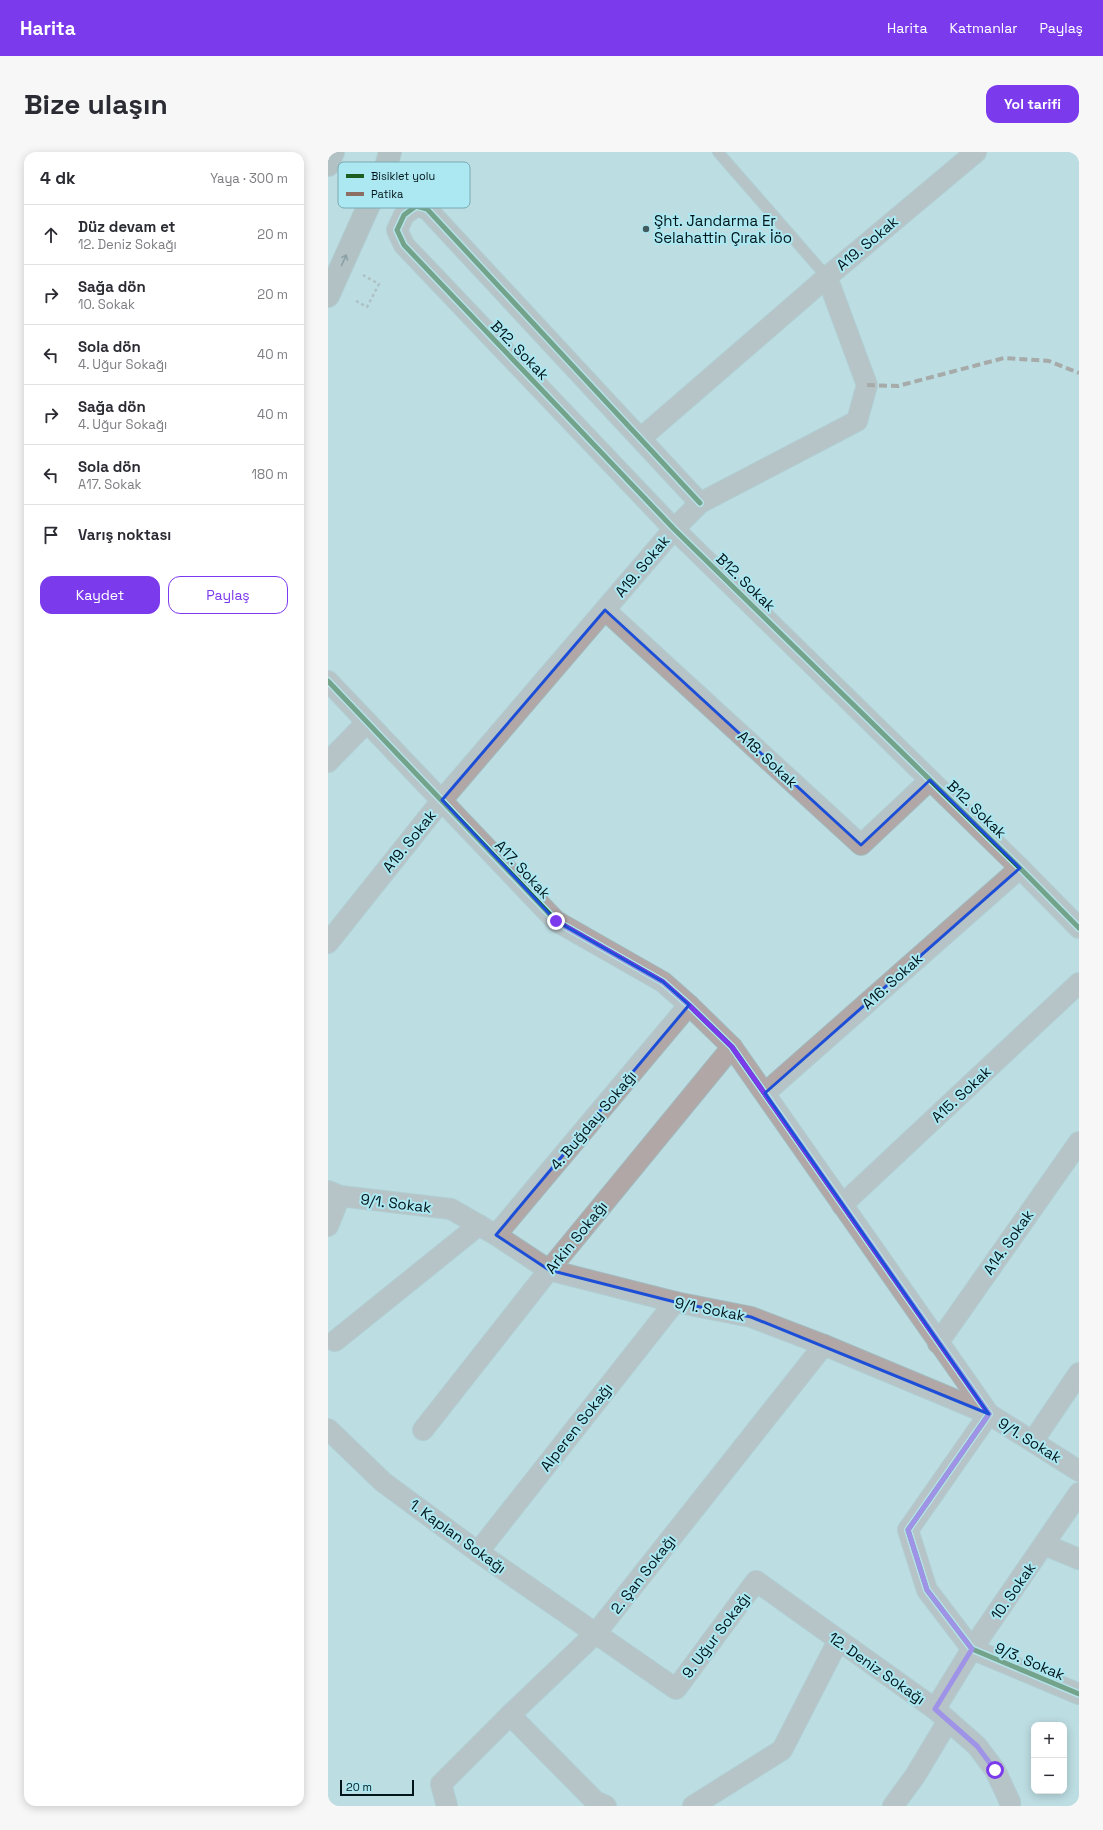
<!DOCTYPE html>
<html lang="tr">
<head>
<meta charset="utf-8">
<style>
	body { margin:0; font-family:"Space Grotesk",sans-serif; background:#f7f7f7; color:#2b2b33 }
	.controls { position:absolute; right:12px; bottom:12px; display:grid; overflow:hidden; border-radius:8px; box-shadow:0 2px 10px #0003 }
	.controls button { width:36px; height:36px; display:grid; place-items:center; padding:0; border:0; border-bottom:1px solid #e1e1e2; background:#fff; color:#2b2b33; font:20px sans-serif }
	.scale { position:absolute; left:12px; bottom:10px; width:74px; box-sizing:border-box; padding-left:4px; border:2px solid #001519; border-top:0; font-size:11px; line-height:14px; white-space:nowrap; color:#001519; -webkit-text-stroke:3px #ace8f2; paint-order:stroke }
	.stop { position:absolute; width:12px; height:12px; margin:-9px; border:3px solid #7c3aed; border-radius:50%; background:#fff }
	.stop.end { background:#7c3aed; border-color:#fff; box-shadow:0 1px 4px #0008 }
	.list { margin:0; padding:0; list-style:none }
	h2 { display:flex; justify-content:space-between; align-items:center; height:52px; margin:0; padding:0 16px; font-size:17px }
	h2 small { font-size:13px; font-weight:400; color:#7c7c81 }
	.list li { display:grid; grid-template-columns:26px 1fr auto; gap:12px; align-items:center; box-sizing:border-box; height:60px; padding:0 16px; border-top:1px solid #e1e1e2 }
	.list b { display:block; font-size:15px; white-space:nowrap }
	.list p { margin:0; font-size:13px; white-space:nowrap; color:#7c7c81 }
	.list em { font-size:13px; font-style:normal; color:#7c7c81 }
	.actions { display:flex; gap:8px; padding:12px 16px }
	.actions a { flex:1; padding:9px 0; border:1px solid #7c3aed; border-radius:12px; text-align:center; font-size:14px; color:#7c3aed }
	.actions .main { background:#7c3aed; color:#fff }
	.icon { flex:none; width:22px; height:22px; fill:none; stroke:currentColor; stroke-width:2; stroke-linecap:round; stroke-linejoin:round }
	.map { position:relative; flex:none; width:751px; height:1654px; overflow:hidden; border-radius:12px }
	header { display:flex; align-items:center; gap:24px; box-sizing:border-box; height:56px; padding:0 20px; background:#7c3aed; color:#fff }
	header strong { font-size:19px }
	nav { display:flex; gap:22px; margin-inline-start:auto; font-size:14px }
	.intro { display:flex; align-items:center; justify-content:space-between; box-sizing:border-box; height:96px; padding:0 24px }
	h1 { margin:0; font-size:28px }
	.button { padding:10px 18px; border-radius:12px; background:#7c3aed; color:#fff; font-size:14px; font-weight:700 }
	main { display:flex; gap:24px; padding:0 24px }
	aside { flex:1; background:#fff; border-radius:12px; box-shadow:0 2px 10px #0003 }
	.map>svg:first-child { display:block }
</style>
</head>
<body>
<header>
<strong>Harita</strong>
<nav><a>Harita</a><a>Katmanlar</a><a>Paylaş</a></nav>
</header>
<div class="intro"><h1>Bize ulaşın</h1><a class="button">Yol tarifi</a></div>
<main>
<aside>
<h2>4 dk<small>Yaya · 300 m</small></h2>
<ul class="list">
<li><svg class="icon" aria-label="ahead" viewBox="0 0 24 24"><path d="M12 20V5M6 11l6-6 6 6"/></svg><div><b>Düz devam et</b><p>12. Deniz Sokağı</p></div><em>20 m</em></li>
<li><svg class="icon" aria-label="right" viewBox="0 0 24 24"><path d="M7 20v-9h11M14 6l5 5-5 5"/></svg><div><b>Sağa dön</b><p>10. Sokak</p></div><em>20 m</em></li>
<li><svg class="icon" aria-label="left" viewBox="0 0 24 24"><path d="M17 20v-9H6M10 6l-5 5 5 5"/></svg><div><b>Sola dön</b><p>4. Uğur Sokağı</p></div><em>40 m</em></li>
<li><svg class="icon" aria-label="right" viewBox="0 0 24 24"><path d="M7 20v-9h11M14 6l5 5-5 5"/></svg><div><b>Sağa dön</b><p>4. Uğur Sokağı</p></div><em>40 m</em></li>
<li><svg class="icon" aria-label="left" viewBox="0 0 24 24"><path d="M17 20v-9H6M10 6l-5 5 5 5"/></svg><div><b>Sola dön</b><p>A17. Sokak</p></div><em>180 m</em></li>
<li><svg class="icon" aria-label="arrive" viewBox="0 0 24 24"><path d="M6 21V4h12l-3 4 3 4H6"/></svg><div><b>Varış noktası</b></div></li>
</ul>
<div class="actions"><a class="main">Kaydet</a><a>Paylaş</a></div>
</aside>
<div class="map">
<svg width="751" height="1654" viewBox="0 0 751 1654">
	<rect width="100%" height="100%" fill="#bcdde2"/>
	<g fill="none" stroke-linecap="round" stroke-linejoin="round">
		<defs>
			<path id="lane" d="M390 0 499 125"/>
			<g id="street">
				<path d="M313 286 499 125"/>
				<path d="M372 351 99 57 88 54 76 63 69 78 76 93 346 377 692 716 751 776"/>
				<path d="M277 458 533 693 602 628"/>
				<path d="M0 529 228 769 335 830 361 853 404 895 661 1262 580 1378 599 1438 644 1497 751 1542"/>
				<path d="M0 610 39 570"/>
				<path d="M0 791 114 648 346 377 372 351 529 269 539 233 499 125 648 0"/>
				<path d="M437 941 692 716"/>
				<path d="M0 1039 12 1044 123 1057 168 1083 221 1118 347 1150 423 1165 496 1193 661 1262 751 1319"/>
				<path d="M514 1053 751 831"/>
				<path d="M0 1074 12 1044"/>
				<path d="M168 1083 361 853"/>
				<path d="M7 1189 151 1073"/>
				<path d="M610 1191 751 990"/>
				<path d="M0 1277 55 1330 150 1400 348 1537 428 1429 607 1557 649 1594 667 1618 682 1650V1654"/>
				<path d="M95 1278 221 1118 404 895"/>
				<path d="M705 1289 751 1221"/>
				<path d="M717 1393 751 1407"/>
				<path d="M150 1400 347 1150"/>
				<path d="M607 1557 644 1497 751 1341"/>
				<path d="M182 1563 267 1649 278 1654"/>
				<path d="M119 1654 113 1632 182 1563 268 1481 496 1193"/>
				<path d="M365 1654 454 1598 510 1489"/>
				<path d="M565 1654 587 1624 620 1569"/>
			</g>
			<g id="primary">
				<path d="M0 13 5 0"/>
				<path d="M0 144 58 15 62 0"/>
			</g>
		</defs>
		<!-- lane casing -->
		<use href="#lane" stroke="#a1babe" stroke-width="12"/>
		<!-- street casing -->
		<use href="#street" stroke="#a1babe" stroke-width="22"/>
		<!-- primary casing -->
		<use href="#primary" stroke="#a1babe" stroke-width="24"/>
		<!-- path -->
		<path stroke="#9d9f9f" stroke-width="2.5" stroke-dasharray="3 3" stroke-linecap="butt" d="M28 149 39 155 51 132 35 123"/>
		<!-- lane -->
		<use href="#lane" stroke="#b0a7a6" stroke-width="10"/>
		<!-- street -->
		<use href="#street" stroke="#b0a7a6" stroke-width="20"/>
		<!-- primary -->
		<use href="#primary" stroke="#a6a09e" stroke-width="22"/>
		<!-- quiet -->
		<path stroke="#8d6e63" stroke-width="4" stroke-dasharray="8 4" stroke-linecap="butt" d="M539 233 570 234 676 206 721 209 751 221"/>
		<defs>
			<g id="cycleway">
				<path d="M372 351 99 57 88 54 76 63 69 78 76 93 346 377 692 716 751 776"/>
				<path d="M0 529 228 769 335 830 361 853 404 895 661 1262 580 1378 599 1438 644 1497 751 1542"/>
			</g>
		</defs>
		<!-- cycleway casing -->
		<use href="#cycleway" stroke="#ace8f2" stroke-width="8"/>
		<!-- cycleway -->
		<use href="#cycleway" stroke="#1b5e20" stroke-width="5"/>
	</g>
	<!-- one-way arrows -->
	<defs><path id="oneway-shaft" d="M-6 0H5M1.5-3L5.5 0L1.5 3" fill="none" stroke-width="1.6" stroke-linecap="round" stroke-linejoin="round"/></defs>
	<use stroke="#535a5c" href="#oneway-shaft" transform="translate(16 108) rotate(-66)"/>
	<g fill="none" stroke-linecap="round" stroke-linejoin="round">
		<!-- route -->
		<path stroke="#7c3aed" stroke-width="5" d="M228 769 335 830 361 853 404 895 661 1262 580 1378 599 1438 644 1497 607 1557 649 1594 667 1618"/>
	</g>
	<!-- marked area -->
	<path d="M0 0H751V1654H0ZM277 458 533 693 602 628 692 716 437 941 661 1262 423 1165 347 1150 221 1118 168 1083 361 853 335 830 228 769 114 648Z" fill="#bcdde2" fill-opacity=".55" fill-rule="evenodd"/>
	<path fill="none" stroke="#1d4ed8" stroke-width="3" stroke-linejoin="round" d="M277 458 533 693 602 628 692 716 437 941 661 1262 423 1165 347 1150 221 1118 168 1083 361 853 335 830 228 769 114 648Z"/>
	<!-- markers -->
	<circle fill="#425b5f" stroke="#ace8f2" stroke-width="1.5" cx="318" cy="77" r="4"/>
	<g text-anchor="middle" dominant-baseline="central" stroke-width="4" stroke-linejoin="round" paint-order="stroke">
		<!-- poi labels -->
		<g font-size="15" fill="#001519" stroke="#ace8f2" text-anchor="start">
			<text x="326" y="68">Şht. Jandarma Er<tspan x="326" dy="17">Selahattin Çırak İöo</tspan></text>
		</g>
		<!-- street labels -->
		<g font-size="15" fill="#001519" stroke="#ace8f2">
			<text transform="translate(539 91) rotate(-40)">A19. Sokak</text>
			<text transform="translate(192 198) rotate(46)">B12. Sokak</text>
			<text transform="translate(314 414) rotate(-50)">A19. Sokak</text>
			<text transform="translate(418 430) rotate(44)">B12. Sokak</text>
			<text transform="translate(440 607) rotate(43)">A18. Sokak</text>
			<text transform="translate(649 657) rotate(44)">B12. Sokak</text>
			<text transform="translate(81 689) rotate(-51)">A19. Sokak</text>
			<text transform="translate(195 717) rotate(47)">A17. Sokak</text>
			<text transform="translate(564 829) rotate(-42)">A16. Sokak</text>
			<text transform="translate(633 942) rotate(-43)">A15. Sokak</text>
			<text transform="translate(265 968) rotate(-50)">4. Buğday Sokağı</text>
			<text transform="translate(68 1051) rotate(7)">9/1. Sokak</text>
			<text transform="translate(248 1085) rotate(-51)">Arkin Sokağı</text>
			<text transform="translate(680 1090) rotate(-55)">A14. Sokak</text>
			<text transform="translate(382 1157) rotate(11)">9/1. Sokak</text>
			<text transform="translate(248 1275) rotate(-52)">Alperen Sokağı</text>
			<text transform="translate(702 1288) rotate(32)">9/1. Sokak</text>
			<text transform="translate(130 1384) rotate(36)">1. Kaplan Sokağı</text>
			<text transform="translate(315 1422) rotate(-52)">2. Şan Sokağı</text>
			<text transform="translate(685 1439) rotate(-55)">10. Sokak</text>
			<text transform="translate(388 1483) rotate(-53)">9. Uğur Sokağı</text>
			<text transform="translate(702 1509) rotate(23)">9/3. Sokak</text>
			<text transform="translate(549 1516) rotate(35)">12. Deniz Sokağı</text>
		</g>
	</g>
	<!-- legend -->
	<rect x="10" y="10" width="132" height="46" rx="6" fill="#ace8f2" stroke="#78a9b1" stroke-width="1"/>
	<rect x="18" y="22" width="18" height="4" fill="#1b5e20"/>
	<rect x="18" y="40" width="18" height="4" fill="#8d6e63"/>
	<g font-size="11" fill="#001519">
		<text x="43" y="28">Bisiklet yolu</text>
		<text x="43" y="46">Patika</text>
	</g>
</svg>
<div class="controls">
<button>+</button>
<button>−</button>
</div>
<div class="scale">20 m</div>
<div class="stop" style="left:667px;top:1618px"></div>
<div class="stop end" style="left:228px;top:769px"></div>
</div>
</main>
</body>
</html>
